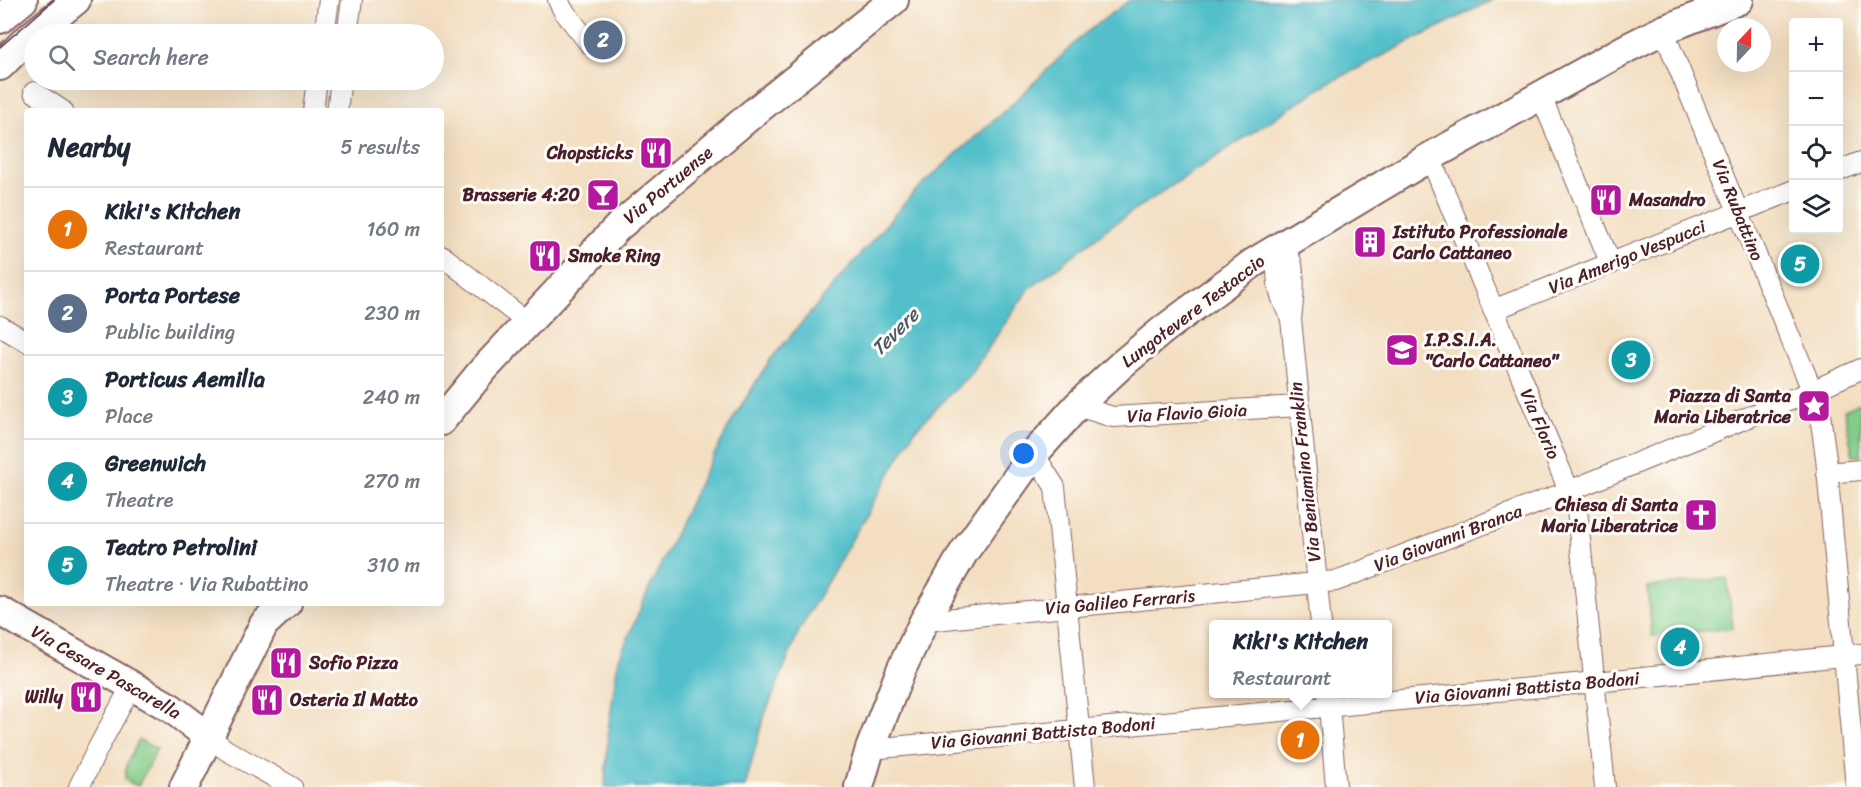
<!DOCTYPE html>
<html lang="en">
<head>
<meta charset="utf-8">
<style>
	body { margin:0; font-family:Sriracha,sans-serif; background:#f2f2f3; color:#1f2937 }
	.controls { position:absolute; right:18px; top:18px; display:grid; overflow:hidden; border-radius:6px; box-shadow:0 6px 24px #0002 }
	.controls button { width:54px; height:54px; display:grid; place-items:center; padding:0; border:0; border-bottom:2px solid #e0e1e3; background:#fff; color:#1f2937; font:30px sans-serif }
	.compass { position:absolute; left:1717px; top:18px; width:54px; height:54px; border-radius:50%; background:#fff; box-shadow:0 6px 24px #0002; rotate:22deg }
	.you { position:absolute; left:1024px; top:454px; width:21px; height:21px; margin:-15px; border:4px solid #fff; border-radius:50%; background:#1a73e8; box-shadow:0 0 0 9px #1a73e833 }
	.badge { display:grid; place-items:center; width:39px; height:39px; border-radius:50%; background:#b5179e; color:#fff; font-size:20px; font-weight:700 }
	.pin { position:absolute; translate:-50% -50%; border:3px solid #fff; box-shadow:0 2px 6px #0006 }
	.popup { position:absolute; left:1209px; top:620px; width:183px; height:78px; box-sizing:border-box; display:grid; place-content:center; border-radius:6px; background:#fff; filter:drop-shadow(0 2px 4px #0005); font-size:20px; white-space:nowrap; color:#747a83 }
	.popup b { font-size:22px; color:#1f2937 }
	.popup::after { content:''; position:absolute; left:50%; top:100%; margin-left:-12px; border:12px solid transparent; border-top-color:#fff }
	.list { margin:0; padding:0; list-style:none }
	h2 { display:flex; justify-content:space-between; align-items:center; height:78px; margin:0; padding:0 24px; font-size:26px }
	h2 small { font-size:20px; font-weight:400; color:#747a83 }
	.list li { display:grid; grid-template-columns:39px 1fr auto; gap:18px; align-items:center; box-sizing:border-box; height:84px; padding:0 24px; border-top:2px solid #e0e1e3 }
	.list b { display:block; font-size:22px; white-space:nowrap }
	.list p { margin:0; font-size:20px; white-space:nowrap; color:#747a83 }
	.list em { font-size:20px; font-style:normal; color:#747a83 }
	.icon { flex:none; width:33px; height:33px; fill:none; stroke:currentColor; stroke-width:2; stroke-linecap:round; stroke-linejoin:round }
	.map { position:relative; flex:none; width:1861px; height:787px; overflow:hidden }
	.search { position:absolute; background:#fff; box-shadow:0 6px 24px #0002; left:24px; top:24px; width:420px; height:66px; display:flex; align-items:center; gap:15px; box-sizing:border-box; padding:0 21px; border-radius:33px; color:#747a83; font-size:22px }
	.panel { position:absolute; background:#fff; box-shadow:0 6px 24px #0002; left:24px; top:108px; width:420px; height:498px; border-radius:6px }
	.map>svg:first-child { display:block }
</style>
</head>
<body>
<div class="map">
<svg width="1861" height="787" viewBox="0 0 1861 787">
	<rect width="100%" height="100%" fill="#fdfcf7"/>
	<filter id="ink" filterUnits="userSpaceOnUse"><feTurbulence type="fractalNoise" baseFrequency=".0167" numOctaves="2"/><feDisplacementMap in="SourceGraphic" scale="12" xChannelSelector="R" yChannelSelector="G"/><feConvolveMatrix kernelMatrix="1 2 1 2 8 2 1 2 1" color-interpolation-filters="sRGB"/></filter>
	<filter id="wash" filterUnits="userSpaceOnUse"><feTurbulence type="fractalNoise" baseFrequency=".008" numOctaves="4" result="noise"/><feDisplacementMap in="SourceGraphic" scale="24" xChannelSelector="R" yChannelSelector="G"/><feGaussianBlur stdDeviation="1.35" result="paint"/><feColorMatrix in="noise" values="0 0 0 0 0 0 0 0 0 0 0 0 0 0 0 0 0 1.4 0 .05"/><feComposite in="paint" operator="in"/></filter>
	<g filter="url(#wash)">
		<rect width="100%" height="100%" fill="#f3dec1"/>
		<!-- green -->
		<g fill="#83cc89" stroke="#66765a" stroke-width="1.5">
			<path d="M1861 403V456H1853L1844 410Z"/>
			<path d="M1727 578 1733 628 1652 636 1647 587Z"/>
			<path d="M139 740 157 749 138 786 125 780 126 765Z"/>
		</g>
		<!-- water -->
		<path fill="#52bfca" stroke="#4e6f7a" stroke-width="1.5" d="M1130 0H1492L1325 85 1115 223 1028 290 971 373 915 430 799 631 763 719 745 787H605L609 724 618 661 644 600 703 475 736 414 770 360 914 192 1012 104 1084 34Z"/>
	</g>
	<g filter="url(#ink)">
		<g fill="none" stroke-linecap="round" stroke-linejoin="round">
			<defs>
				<g id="street">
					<path d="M558 0 563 10 589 43"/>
					<path d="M1663 30 1819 407 1826 458 1856 787"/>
					<path d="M324 34 329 0"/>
					<path d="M347 34 352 0"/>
					<path d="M34 92 63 111"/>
					<path d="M1541 96 1611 264"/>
					<path d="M313 111 317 80"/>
					<path d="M337 111 341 80"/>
					<path d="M1430 157 1577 510 1605 787"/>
					<path d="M1838 171 1861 162"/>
					<path d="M1280 246C1283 249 1287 253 1289 257 1297 270 1293 304 1291 319L1321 624"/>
					<path d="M1280 246C1274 275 1277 292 1291 319"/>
					<path d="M441 255 527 322"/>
					<path d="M1493 310 1794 190"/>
					<path d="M0 326 27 342"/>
					<path d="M1077 406 1113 417 1299 406"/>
					<path d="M1034 454 1055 487 1085 787"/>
					<path d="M1827 473 1861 470"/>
					<path d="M924 621 1336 581 1569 491 1812 391 1861 369"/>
					<path d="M1328 694 1336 787"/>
					<path d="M209 737 226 750 292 787"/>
					<path d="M870 749 1596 682 1861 654"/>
					<path d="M79 787 98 748 132 685"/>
				</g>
				<g id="secondary">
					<path d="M0 19 23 0"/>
					<path d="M0 66 25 41 76 0"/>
					<path d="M441 421 483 370 618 227 752 114 894 0"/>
					<path d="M0 611 171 708 209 737"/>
					<path d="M184 787 264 624 287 603"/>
					<path d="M859 787 870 749 901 670 924 621 964 552 1034 454 1077 406 1121 365 1163 330 1253 263 1430 157 1627 48 1663 30 1739 0"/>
				</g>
			</defs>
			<!-- street casing -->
			<use href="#street" stroke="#856260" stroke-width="22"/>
			<!-- secondary casing -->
			<use href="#secondary" stroke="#856260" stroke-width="32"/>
			<!-- street -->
			<use href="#street" stroke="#fff" stroke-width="20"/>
			<!-- secondary -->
			<use href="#secondary" stroke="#fff" stroke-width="28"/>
			<!-- tram -->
			<path stroke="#4a1f2b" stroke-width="1.5" d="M0 47 54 0"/>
		</g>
	</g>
	<!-- icons -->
	<defs>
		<symbol id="restaurant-square" viewBox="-11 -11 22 22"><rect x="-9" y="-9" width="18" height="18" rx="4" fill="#b5179e" stroke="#fdfcf7"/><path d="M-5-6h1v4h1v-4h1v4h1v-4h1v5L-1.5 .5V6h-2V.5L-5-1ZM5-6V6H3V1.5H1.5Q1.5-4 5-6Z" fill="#fff"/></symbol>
		<symbol id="bar-square" viewBox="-11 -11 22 22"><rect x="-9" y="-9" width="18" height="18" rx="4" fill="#b5179e" stroke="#fdfcf7"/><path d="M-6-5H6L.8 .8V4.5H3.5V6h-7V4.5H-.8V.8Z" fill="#fff"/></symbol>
		<symbol id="building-square" viewBox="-11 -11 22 22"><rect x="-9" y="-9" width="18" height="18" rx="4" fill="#b5179e" stroke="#fdfcf7"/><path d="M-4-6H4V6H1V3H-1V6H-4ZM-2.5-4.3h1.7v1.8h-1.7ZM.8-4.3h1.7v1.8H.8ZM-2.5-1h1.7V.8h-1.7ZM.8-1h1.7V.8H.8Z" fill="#fff"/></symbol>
		<symbol id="university-square" viewBox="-11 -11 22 22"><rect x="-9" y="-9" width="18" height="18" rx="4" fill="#b5179e" stroke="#fdfcf7"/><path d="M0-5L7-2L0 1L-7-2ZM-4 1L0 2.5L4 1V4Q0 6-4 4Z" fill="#fff"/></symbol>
		<symbol id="sight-square" viewBox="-11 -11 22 22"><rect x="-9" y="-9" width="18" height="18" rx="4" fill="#b5179e" stroke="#fdfcf7"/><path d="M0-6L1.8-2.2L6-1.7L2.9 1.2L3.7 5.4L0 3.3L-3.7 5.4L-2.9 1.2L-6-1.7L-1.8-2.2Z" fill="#fff"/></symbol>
		<symbol id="church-square" viewBox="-11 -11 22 22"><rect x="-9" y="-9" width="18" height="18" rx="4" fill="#b5179e" stroke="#fdfcf7"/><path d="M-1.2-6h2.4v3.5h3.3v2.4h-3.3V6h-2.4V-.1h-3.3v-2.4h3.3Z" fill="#fff"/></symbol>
	</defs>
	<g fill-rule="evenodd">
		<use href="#restaurant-square" x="637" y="134" width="38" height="38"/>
		<use href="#bar-square" x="584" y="176" width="38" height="38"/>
		<use href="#restaurant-square" x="1587" y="181" width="38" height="38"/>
		<use href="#building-square" x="1351" y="223" width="38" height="38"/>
		<use href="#restaurant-square" x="526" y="237" width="38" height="38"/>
		<use href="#university-square" x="1383" y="331" width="38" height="38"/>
		<use href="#sight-square" x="1795" y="387" width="38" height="38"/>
		<use href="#church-square" x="1682" y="496" width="38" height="38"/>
		<use href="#restaurant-square" x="267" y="644" width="38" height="38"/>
		<use href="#restaurant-square" x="67" y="678" width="38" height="38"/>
		<use href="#restaurant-square" x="248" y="681" width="38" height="38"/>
	</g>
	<g text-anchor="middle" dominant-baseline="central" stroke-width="6" stroke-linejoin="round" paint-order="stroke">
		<!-- poi labels -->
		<g font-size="18" font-weight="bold" fill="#4a1f2b" stroke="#fdfcf7" text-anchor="start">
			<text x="633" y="153" text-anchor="end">Chopsticks</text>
			<text x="580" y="195" text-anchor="end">Brasserie 4:20</text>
			<text x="1629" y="200">Masandro</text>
			<text x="1393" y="232">Istituto Professionale<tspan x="1393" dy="21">Carlo Cattaneo</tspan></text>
			<text x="568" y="256">Smoke Ring</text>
			<text x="1425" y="340">I.P.S.I.A.<tspan x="1425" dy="21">"Carlo Cattaneo"</tspan></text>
			<text x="1791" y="396" text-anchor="end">Piazza di Santa<tspan x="1791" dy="21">Maria Liberatrice</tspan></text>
			<text x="1678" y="505" text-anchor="end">Chiesa di Santa<tspan x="1678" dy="21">Maria Liberatrice</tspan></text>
			<text x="309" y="663">Sofio Pizza</text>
			<text x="63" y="697" text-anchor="end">Willy</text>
			<text x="290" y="700">Osteria Il Matto</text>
		</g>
		<!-- street labels -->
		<g font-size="18" fill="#4a1f2b" stroke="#fdfcf7">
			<text transform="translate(668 185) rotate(-40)">Via Portuense</text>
			<text transform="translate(1738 210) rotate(68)">Via Rubattino</text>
			<text transform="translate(1627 257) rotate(-22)">Via Amerigo Vespucci</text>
			<text transform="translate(1193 311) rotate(-37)">Lungotevere Testaccio</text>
			<text transform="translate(1187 413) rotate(-3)">Via Flavio Gioia</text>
			<text transform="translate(1540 424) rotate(67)">Via Florio</text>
			<text transform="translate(1305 472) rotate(-96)">Via Beniamino Franklin</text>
			<text transform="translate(1448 538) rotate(-21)">Via Giovanni Branca</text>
			<text transform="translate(1120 602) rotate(-5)">Via Galileo Ferraris</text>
			<text transform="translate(106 672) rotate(30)">Via Cesare Pascarella</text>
			<text transform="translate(1527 688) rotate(-5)">Via Giovanni Battista Bodoni</text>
			<text transform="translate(1043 733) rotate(-5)">Via Giovanni Battista Bodoni</text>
		</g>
		<!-- water labels -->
		<g font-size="20" font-style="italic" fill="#4d5763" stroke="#fdfcf7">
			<text transform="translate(895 332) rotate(-45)">Tevere</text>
		</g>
	</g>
</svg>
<div class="controls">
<button>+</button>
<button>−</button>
<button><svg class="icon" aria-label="locate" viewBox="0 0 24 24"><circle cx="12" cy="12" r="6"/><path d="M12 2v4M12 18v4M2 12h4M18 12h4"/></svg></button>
<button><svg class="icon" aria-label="layers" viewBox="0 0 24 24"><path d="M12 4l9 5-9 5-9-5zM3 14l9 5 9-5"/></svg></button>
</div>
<svg class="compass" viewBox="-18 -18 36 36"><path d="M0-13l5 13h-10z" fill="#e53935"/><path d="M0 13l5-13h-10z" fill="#747a83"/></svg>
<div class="you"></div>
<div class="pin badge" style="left:1300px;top:740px;background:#e8710a">1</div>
<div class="popup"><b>Kiki's Kitchen</b>Restaurant</div>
<div class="pin badge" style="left:603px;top:40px;background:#5c6f8a">2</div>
<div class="pin badge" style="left:1631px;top:360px;background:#0f9aa8">3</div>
<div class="pin badge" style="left:1680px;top:647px;background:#0f9aa8">4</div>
<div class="pin badge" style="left:1800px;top:264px;background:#0f9aa8">5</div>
<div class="search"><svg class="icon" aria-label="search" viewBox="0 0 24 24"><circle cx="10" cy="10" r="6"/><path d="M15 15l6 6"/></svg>Search here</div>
<section class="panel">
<h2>Nearby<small>5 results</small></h2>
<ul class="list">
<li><span class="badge" style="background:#e8710a">1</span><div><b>Kiki's Kitchen</b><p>Restaurant</p></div><em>160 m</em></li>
<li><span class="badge" style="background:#5c6f8a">2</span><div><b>Porta Portese</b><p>Public building</p></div><em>230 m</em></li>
<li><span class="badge" style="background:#0f9aa8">3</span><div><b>Porticus Aemilia</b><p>Place</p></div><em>240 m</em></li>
<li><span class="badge" style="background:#0f9aa8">4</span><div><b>Greenwich</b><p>Theatre</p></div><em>270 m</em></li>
<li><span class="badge" style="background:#0f9aa8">5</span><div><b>Teatro Petrolini</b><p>Theatre · Via Rubattino</p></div><em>310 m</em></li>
</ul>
</section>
</div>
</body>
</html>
